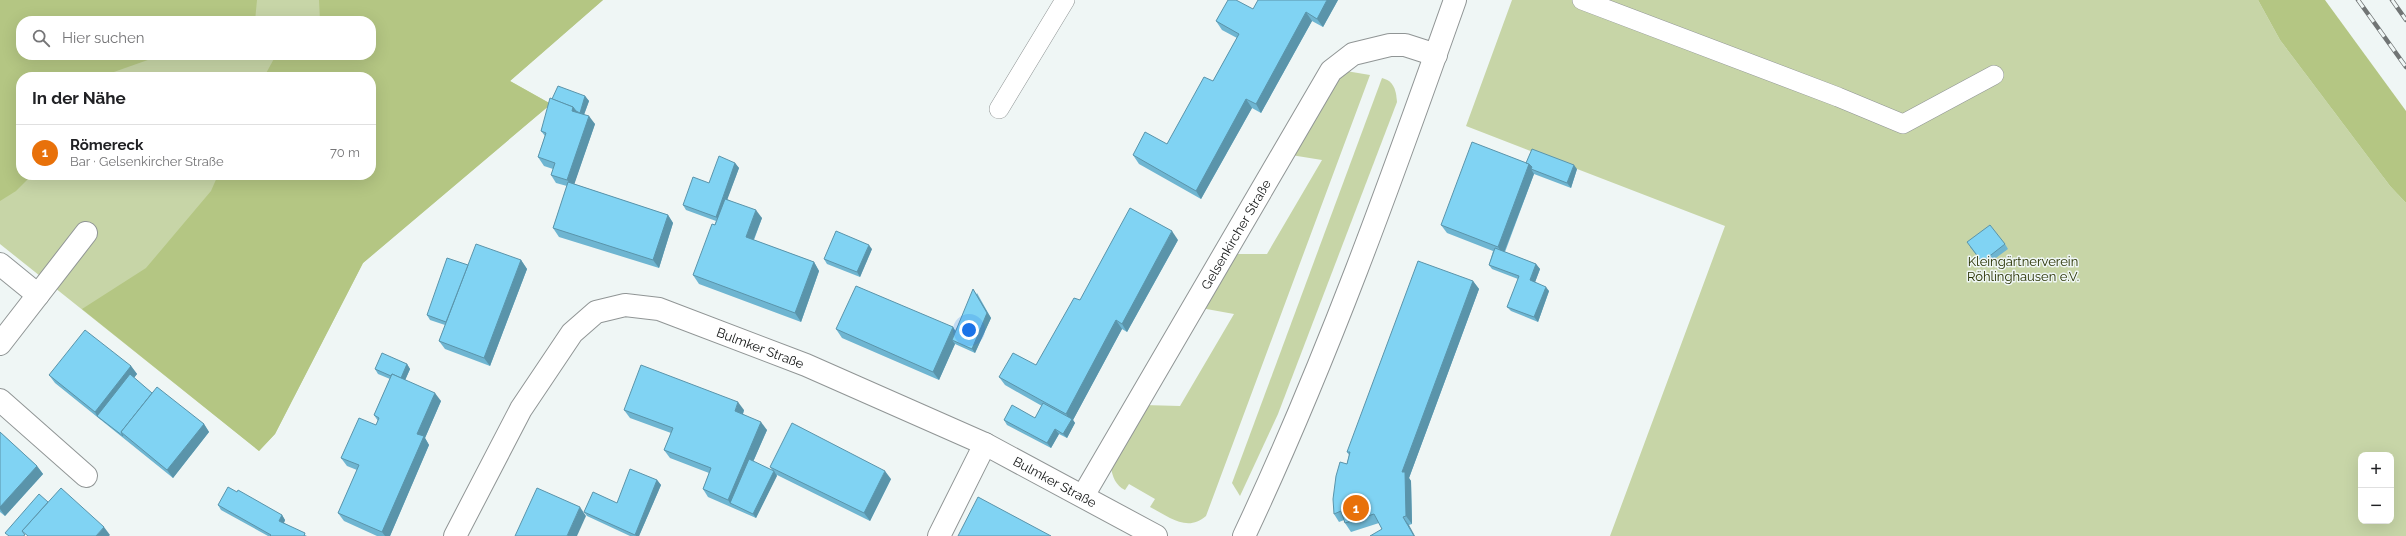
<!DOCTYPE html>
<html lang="de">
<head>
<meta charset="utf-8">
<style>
	body { margin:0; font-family:Raleway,sans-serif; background:#f2f2f2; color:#202124 }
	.controls { position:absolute; right:12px; bottom:12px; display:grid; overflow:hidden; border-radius:8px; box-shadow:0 4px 16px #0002 }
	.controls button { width:36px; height:36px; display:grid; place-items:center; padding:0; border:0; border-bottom:1px solid #e0e0e0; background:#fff; color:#202124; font:20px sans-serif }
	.you { position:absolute; left:969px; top:330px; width:14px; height:14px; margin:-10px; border:3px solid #fff; border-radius:50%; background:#1a73e8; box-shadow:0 0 0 6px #1a73e833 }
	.badge { display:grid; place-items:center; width:26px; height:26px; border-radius:50%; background:#b45309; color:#fff; font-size:13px; font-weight:700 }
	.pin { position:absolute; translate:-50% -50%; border:2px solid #fff; box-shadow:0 1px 4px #0006 }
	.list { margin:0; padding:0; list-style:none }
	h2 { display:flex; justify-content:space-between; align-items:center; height:52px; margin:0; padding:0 16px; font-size:17px }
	h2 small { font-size:13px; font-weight:400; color:#757577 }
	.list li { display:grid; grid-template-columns:26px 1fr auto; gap:12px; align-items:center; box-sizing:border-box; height:56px; padding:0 16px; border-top:1px solid #e0e0e0 }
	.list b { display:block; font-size:15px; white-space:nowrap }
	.list p { margin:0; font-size:13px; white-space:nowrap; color:#757577 }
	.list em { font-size:13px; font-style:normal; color:#757577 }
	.icon { flex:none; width:22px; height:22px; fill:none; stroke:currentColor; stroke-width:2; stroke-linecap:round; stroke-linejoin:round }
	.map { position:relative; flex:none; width:2406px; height:536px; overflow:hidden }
	.search { position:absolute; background:#fff; box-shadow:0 4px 16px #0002; left:16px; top:16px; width:360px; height:44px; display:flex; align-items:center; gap:10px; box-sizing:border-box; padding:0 14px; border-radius:16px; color:#757577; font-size:15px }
	.panel { position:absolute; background:#fff; box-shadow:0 4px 16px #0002; left:16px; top:72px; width:360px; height:108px; border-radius:16px }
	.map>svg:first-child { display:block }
</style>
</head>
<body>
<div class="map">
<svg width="2406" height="536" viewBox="0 0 2406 536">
	<rect width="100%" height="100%" fill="#eff6f5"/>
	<!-- green -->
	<g fill="#c7d5a7" fill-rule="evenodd">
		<path d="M0 0H603L510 81 551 104 363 263 275 434 259 451 0 244ZM21 21H371V55H21ZM21 77H371V175H21Z"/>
		<path d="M1512 0H2258L2280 40 2390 186 2406 203V536H1610L1725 226 1466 126ZM2361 455H2391V521H2361Z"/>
		<path d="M1346 71 1370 75 1206 516C1187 533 1168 516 1150 507L1155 499 1129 484 1125 490C1116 486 1112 476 1111 467L1144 405 1180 406 1234 314 1201 308 1233 254H1267L1322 160 1291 155 1335 80Z"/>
		<path d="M1382 78C1394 81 1396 90 1397 102L1278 414 1240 496 1232 483Z"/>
	</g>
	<!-- forest -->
	<g fill="#b4c683">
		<path d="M0 0H257L255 21H21V55H162L111 73 109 77H21V175H32L16 191 0 201Z"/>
		<path d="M319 0H603L510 81 551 104 363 263 275 434 259 451 82 309 146 268 211 191 218 175H371V77H264L276 55H371V21H320Z"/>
		<path d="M2258 0H2325L2406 111V203L2390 186 2280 40Z"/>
	</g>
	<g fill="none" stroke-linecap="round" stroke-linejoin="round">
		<defs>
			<g id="lane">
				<path d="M1582 0 1838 97 1903 124 1994 75"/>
				<path d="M999 109 1065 0"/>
			</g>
			<g id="street">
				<path d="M0 264 38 295"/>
				<path d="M0 344 86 233"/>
				<path d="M0 400 86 476"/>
				<path id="s1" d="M1083 496 1331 71 1353 54 1390 45H1405L1436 55"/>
				<path id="s2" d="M455 536 521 409 572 333 596 312 625 305 659 309 806 365 985 444 1156 536"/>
				<path d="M939 536 985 444"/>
				<path d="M1244 536C1326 362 1391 181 1455 0"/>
			</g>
		</defs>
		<!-- lane casing -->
		<use href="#lane" stroke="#909595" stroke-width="20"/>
		<!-- street casing -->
		<use href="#street" stroke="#909595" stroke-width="24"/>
		<!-- lane -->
		<use href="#lane" stroke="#fff" stroke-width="19"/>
		<!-- street -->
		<use href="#street" stroke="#fff" stroke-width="22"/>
		<defs>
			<g id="rail">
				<path d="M2358 0 2406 67"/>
				<path d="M2392 0 2406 20"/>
			</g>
		</defs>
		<!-- rail casing -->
		<use href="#rail" stroke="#717575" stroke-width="4.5"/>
		<!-- rail -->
		<use href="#rail" stroke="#eff6f5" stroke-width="3" stroke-dasharray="9" stroke-linecap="butt"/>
	</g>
	<!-- wall -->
	<g fill="#6eb5d1">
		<path d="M1338 0 1323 27 1312 21 1261 113 1252 108 1201 199 1139 164 1133 155 1167 144 1213 81 1237 38 1222 30 1216 21 1253 9Z"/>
		<path d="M585 96 589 101 584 115 595 124 574 184 668 215 673 223 659 268 559 237 553 228 567 186 556 183 551 175 553 169 544 166 538 157 545 136 541 131 552 99Z"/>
		<path d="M735 163 739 168 727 199 762 218 754 240 814 262 819 271 801 322 699 284 693 275 716 221 686 210 683 205 709 183Z"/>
		<path d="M1526 163 1577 169 1571 188 1534 174 1505 252 1536 264 1540 269 1535 282 1549 291 1538 322 1511 311 1507 307 1518 279 1492 269 1489 265 1493 251 1447 233 1441 225Z"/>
		<path d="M1178 240 1127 332 1122 329 1073 420 1075 423 1067 438 1059 434 1051 448 1007 425 1004 420 1035 418 1042 406 1005 385 999 377 1036 365 1080 300Z"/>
		<path d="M2005 244 2008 249 1985 266 1970 247Z"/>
		<path d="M872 249 860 277 827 264 824 259Z"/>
		<path d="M521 260 527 269 490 366 445 349 439 341 445 325 430 320 427 315 468 265Z"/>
		<path d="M1473 281 1479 289 1409 478 1411 481 1412 524 1409 525 1382 529 1379 523 1351 532 1345 523 1344 520 1339 522 1334 514 1349 455 1347 452Z"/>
		<path d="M977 293 991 318 975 353 955 344 939 380 842 338 836 329 953 327 955 331Z"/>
		<path d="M407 364 410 369 405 380 441 401 425 438 429 445 390 536H377L344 521 338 513 357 470 347 466 341 458 376 425 378 421 374 415 390 379 378 374 375 369Z"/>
		<path d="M131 366 137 374 134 378 152 393 204 424 209 432 173 478 55 383 49 375Z"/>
		<path d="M624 410H744L743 414 767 430 753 462 773 471 770 467 891 479 870 521 777 475 756 518 708 497 703 489 709 473 670 458 664 450 671 433 630 418Z"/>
		<path d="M0 432 37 466 43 474 5 516 0 512Z"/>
		<path d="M657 480 661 485 639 536H630L587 516 584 512 617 503Z"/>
		<path d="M237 492 282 515 285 520 284 523 307 536H268L221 510 218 505Z"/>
	</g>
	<!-- shaded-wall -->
	<g fill="#5a94aa">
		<path d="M1327 0H1338L1323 27 1317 19Z"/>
		<path d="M1306 12 1312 21 1261 113 1256 104Z"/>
		<path d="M585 96 589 101 583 117 580 113Z"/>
		<path d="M1246 99 1252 108 1201 199 1196 191Z"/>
		<path d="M573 107 579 115 572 111Z"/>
		<path d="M589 116 595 124 573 188 567 180Z"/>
		<path d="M735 163 739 168 719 222 716 217Z"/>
		<path d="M1529 164 1534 170 1531 169 1534 174 1503 255 1498 247Z"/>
		<path d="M1574 165 1577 169 1571 188 1567 183Z"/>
		<path d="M756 210 762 218 751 246 746 237Z"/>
		<path d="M668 215 673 223 659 268 653 260Z"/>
		<path d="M1172 231 1178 240 1127 332 1122 324Z"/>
		<path d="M869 245 872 249 860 277 857 272Z"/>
		<path d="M521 260 527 269 490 366 484 358Z"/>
		<path d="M814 262 819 271 801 322 795 313Z"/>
		<path d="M1536 264 1540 269 1534 285 1530 280Z"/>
		<path d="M1473 281 1479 289 1409 478 1411 481 1412 524 1406 516 1402 472Z"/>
		<path d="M1546 287 1549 291 1538 322 1534 317Z"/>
		<path d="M973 289 991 318 975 353 972 349Z"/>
		<path d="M1116 320 1122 329 1073 420 1075 423 1067 438 1063 434 1071 421 1066 414Z"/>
		<path d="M953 327 958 335 952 340 955 344 939 380 933 372Z"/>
		<path d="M407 364 410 369 403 385 400 380Z"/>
		<path d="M131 366 137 374 101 419 97 416 95 412Z"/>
		<path d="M435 393 441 401 425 438 429 445 390 536H385L382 532 417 434Z"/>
		<path d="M738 402 744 410 741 420 735 411Z"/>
		<path d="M761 422 767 430 734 505 730 503 728 500Z"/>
		<path d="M204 424 209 432 173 478 167 470Z"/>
		<path d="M1055 429 1059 434 1051 448 1047 443Z"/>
		<path d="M37 466 43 474 5 516 0 509V507Z"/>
		<path d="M774 471 777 476 756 518 753 514Z"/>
		<path d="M885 471 891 479 870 521 864 513Z"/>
		<path d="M657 480 661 485 639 536H636L635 535Z"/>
		<path d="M580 507 586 516 577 536H567Z"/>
		<path d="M282 515 285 520 283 525 279 521Z"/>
		<path d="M1403 517 1409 525 1415 536H1414Z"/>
		<path d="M104 527 110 535 109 536H96Z"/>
	</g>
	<!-- building -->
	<g fill="#80d3f3" stroke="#5a94aa">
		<path d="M1228 0H1236L1253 9 1258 0H1327L1317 19 1306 12 1256 104 1246 99 1196 191 1133 155 1145 132 1167 144 1204 77 1213 81 1239 34 1216 21Z"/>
		<path d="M558 86 585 96 580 113 576 111 573 107 552 99Z"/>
		<path d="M550 98 573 107 572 111 589 116 567 180 551 175 555 163 538 157 546 133 541 131Z"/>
		<path d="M1472 142 1529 164 1498 247 1441 225Z"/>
		<path d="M1532 149 1574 165 1567 183 1531 169 1532 167 1529 164 1526 163Z"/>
		<path d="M719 156 735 163 716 217 683 205 693 177 709 183Z"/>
		<path d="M568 182 668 215 653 260 553 228Z"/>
		<path d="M725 199 756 210 746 237 814 262 795 313 693 275 712 224 715 225Z"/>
		<path d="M1130 208 1172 231 1122 324 1116 320 1066 414 999 377 1013 353 1036 365 1074 298 1080 300Z"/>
		<path d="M1990 225 2005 244 1982 262 1967 242Z"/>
		<path d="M836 231 869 245 857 272 824 259Z"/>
		<path d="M476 244 521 260 484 358 439 341Z"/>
		<path d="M1495 248 1536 264 1530 280 1546 287 1534 317 1507 307 1519 276 1489 265Z"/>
		<path d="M447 258 468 265 446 322 427 315Z"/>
		<path d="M1418 261 1473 281 1402 472H1405L1406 516 1403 517 1414 536H1370L1382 529 1374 514 1345 523 1341 511 1334 514 1333 499 1336 476 1340 462 1347 464 1350 452H1347Z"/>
		<path d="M856 286 953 327 933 372 836 329Z"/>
		<path d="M973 289 987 313 972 349 952 340Z"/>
		<path d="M85 330 131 366 95 412 49 375Z"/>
		<path d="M382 353 407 364 401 378 392 374 391 376 375 369Z"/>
		<path d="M641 365 738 402 735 411 761 422 728 500 703 489 711 468 664 450 673 428 624 410Z"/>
		<path d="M130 374 152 393 121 432 123 436 97 416Z"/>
		<path d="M392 374 435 393 417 434 424 436 382 532 338 513 359 465 341 458 359 418 376 425 379 418 374 415Z"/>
		<path d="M157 387 204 424 167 470 121 432Z"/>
		<path d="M1043 403 1072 419 1063 434 1055 429 1047 443 1004 420 1012 405 1035 418Z"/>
		<path d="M792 423 885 471 864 513 770 467Z"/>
		<path d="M0 432 37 466 0 507Z"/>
		<path d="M749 459 774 471 753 514 730 503Z"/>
		<path d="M630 469 657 480 635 535 584 512 593 492 617 503Z"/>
		<path d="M228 487 237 492 238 490 282 515 279 521 305 533 304 536H270L271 535 218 505Z"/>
		<path d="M61 488 104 527 96 536H28L22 531Z"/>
		<path d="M537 488 580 507 567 536H515Z"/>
		<path d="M39 494 48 502 22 531 25 535 23 536H9L5 533Z"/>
		<path d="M978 497 1051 536H958Z"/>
	</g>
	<g text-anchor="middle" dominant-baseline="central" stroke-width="3" stroke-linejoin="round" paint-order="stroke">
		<!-- street labels -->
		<g font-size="13" fill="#141616" stroke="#eff6f5">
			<text stroke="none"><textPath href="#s1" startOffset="303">Gelsenkircher Straße</textPath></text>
			<text stroke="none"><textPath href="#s2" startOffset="439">Bulmker Straße</textPath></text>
			<text stroke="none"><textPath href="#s2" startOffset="763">Bulmker Straße</textPath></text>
		</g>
		<!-- park labels -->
		<g font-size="13" fill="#273100" stroke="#eff6f5">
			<text x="2023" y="261">Kleingärtnerverein<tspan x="2023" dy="15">Röhlinghausen e.V.</tspan></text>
		</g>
	</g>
</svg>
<div class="controls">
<button>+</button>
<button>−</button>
</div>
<div class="you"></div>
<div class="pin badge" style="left:1356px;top:508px;background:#e8710a">1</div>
<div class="search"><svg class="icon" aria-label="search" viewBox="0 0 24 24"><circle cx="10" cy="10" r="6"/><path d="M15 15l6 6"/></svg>Hier suchen</div>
<section class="panel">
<h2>In der Nähe<small></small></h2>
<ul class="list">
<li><span class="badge" style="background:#e8710a">1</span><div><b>Römereck</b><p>Bar · Gelsenkircher Straße</p></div><em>70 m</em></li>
</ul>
</section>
</div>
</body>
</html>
